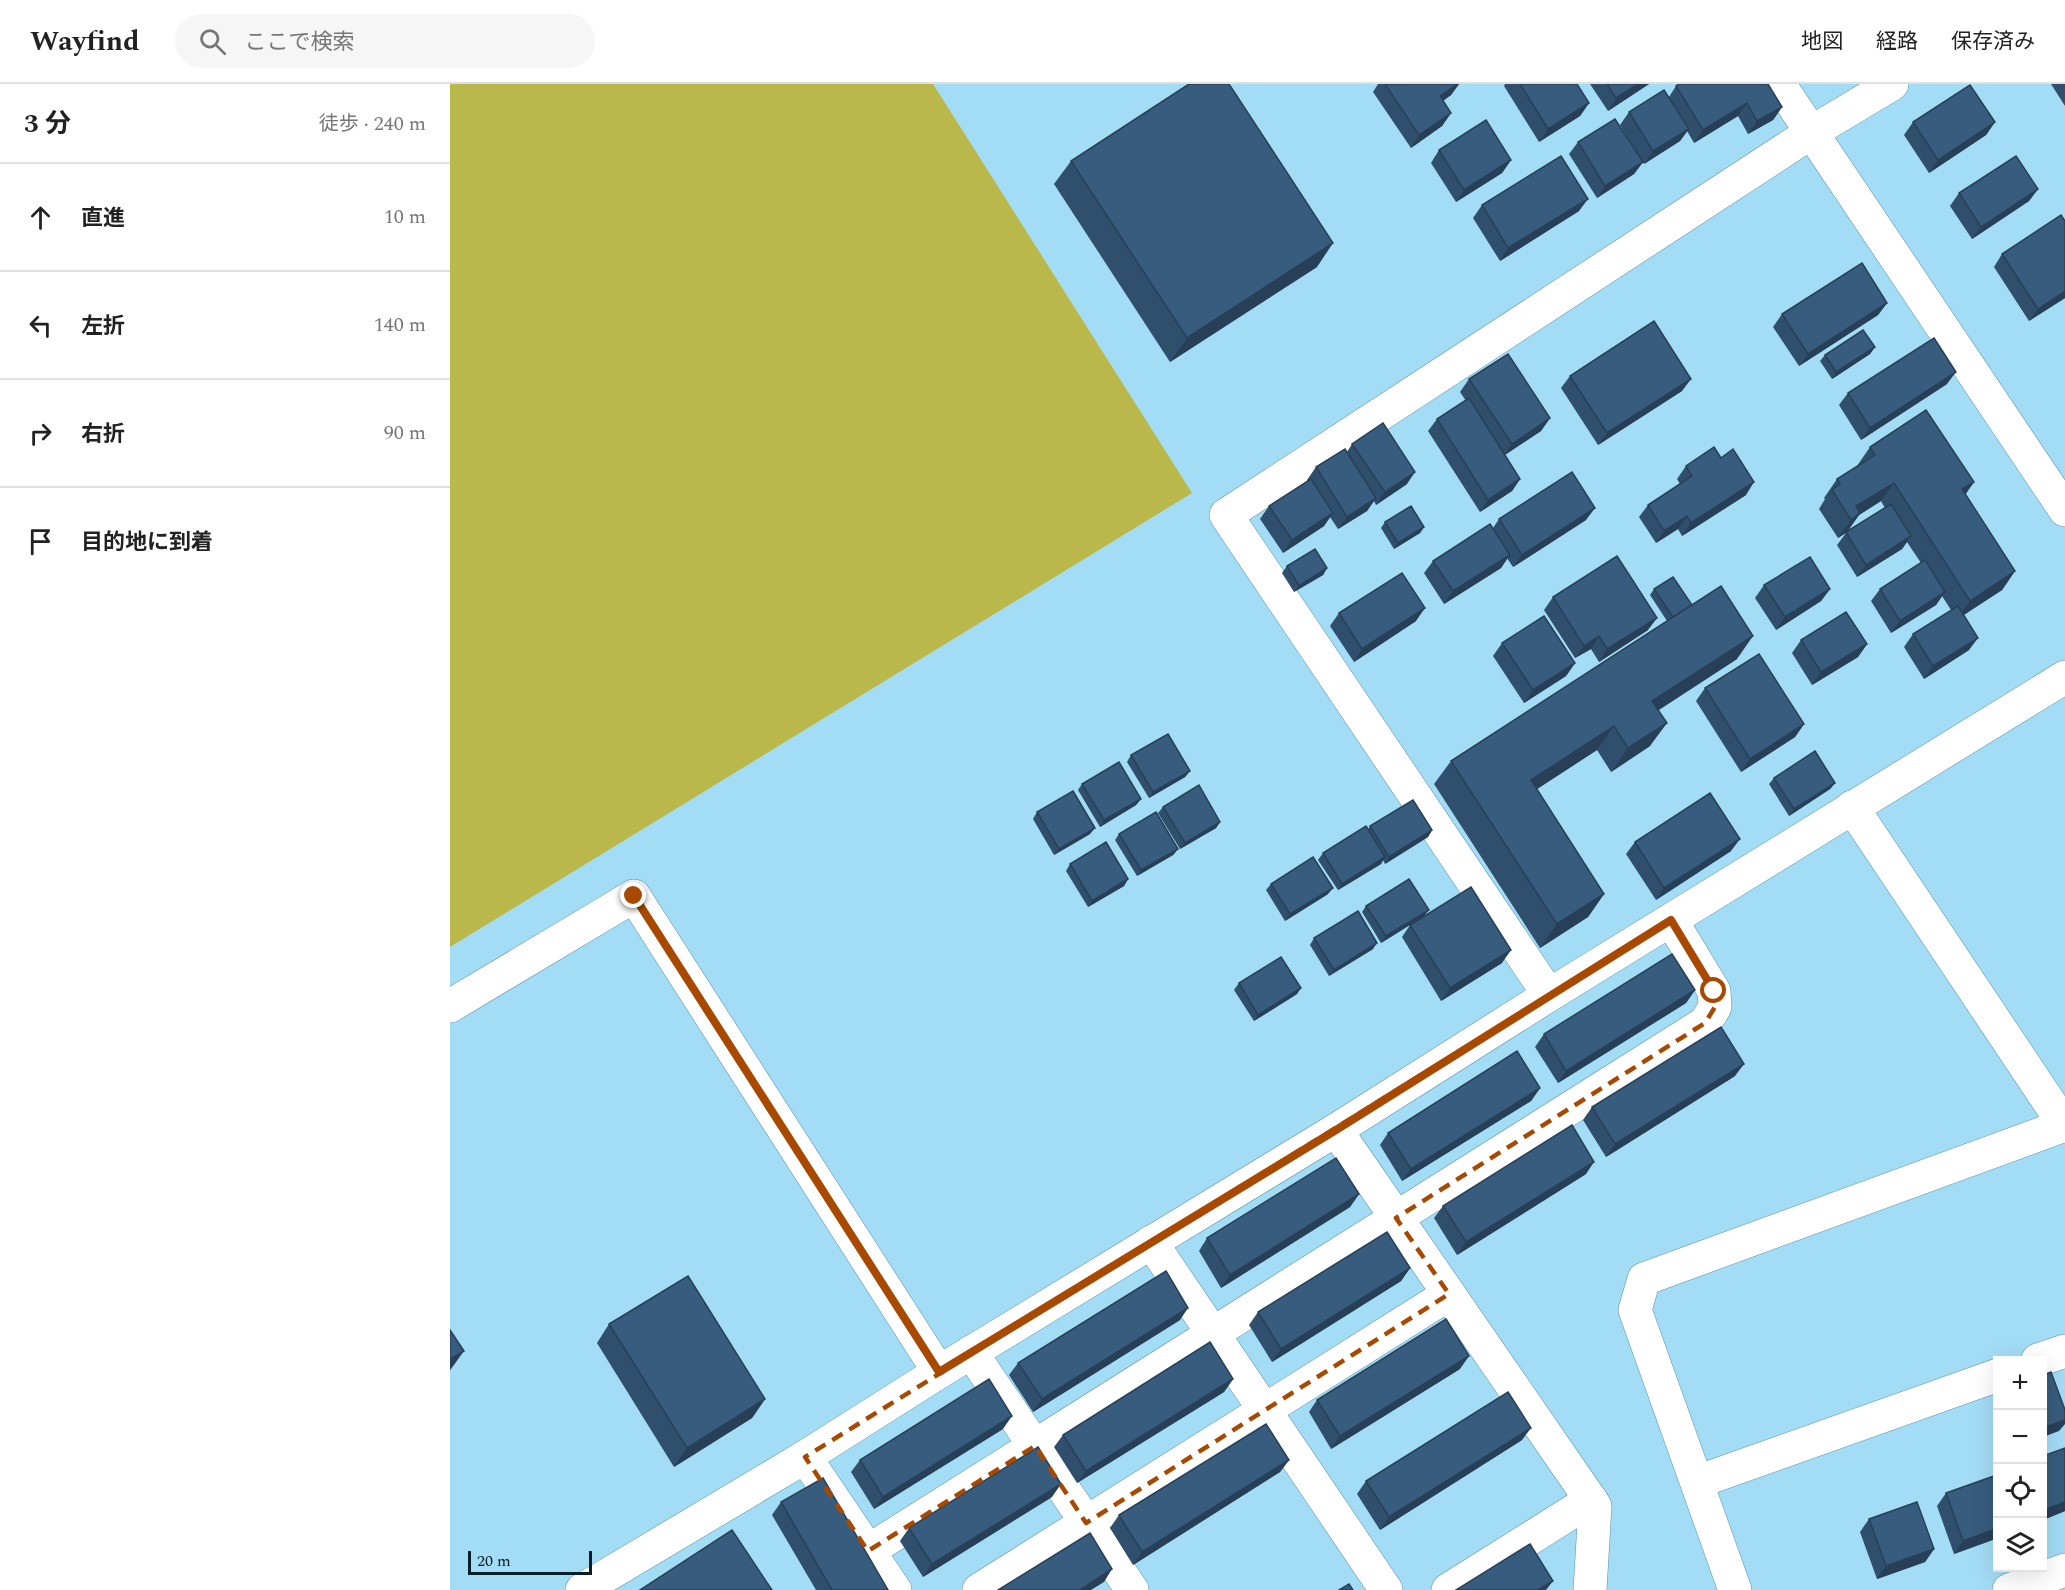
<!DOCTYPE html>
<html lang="ja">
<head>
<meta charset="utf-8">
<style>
	body { margin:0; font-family:Spectral,"Noto Sans JP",serif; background:#f6f6f6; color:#222 }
	.controls { position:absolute; right:18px; bottom:18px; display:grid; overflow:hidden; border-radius:0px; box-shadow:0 6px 24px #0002 }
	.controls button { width:54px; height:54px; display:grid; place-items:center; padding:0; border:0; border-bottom:2px solid #e0e0e0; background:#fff; color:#222; font:30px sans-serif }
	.scale { position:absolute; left:18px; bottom:15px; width:124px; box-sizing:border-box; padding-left:6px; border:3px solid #071e28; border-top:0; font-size:16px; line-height:21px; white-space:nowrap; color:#071e28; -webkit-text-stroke:4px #a3dcf5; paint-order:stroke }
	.stop { position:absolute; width:18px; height:18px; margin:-14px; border:4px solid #a94900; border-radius:50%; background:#fff }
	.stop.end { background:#a94900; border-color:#fff; box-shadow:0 2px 6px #0008 }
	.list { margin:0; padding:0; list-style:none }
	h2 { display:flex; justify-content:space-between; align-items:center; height:78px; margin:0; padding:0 24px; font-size:26px }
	h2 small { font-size:20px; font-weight:400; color:#767676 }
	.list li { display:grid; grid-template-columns:39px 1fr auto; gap:18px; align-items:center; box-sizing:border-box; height:108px; padding:0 24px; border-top:2px solid #e0e0e0 }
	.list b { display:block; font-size:22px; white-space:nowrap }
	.list em { font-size:20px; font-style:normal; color:#767676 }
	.icon { flex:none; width:33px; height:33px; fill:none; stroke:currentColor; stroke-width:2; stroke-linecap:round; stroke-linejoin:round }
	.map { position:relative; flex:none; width:1615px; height:1506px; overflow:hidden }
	header { display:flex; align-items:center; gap:36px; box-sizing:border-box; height:84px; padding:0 30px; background:#fff; border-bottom:2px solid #e0e0e0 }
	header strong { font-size:28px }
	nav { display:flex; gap:33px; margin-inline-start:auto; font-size:21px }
	.search { width:420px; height:54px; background:#f6f6f6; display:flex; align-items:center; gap:15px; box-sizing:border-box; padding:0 21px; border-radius:33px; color:#767676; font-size:22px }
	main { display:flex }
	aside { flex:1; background:#fff }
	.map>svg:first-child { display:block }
</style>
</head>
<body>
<header>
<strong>Wayfind</strong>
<div class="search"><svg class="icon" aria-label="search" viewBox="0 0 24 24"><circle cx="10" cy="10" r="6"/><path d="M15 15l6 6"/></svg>ここで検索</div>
<nav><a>地図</a><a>経路</a><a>保存済み</a></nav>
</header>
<main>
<aside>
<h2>3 分<small>徒歩 · 240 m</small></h2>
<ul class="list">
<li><svg class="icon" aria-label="ahead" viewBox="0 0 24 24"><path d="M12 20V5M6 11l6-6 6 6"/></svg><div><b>直進</b></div><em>10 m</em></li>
<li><svg class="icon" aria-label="left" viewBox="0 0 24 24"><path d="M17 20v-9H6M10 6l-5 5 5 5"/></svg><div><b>左折</b></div><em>140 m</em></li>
<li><svg class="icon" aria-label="right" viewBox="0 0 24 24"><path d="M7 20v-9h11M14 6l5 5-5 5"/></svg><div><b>右折</b></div><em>90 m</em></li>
<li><svg class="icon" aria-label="arrive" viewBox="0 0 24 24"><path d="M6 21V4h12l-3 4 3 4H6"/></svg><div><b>目的地に到着</b></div></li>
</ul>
</aside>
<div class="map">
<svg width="1615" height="1506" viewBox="0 0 1615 1506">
	<rect width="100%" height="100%" fill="#a3dcf5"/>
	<!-- green -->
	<path fill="#bbb84b" d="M0 0H483L742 409 0 863Z"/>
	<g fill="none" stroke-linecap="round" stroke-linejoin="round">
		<defs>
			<g id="minor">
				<path d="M1329 0 1615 426"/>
				<path d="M1402 723 1615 1042"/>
				<path d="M1099 911 776 431 1362 48 1442 0"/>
				<path d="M0 922 184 812 489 1288"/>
				<path d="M886 1046 1145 1422 1140 1506"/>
				<path d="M701 1158 936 1506"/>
				<path d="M521 1268 682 1506"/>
				<path d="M1588 1276 1615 1267"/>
				<path d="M355 1373 445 1506"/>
				<path d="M1247 1398 1548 1291"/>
				<path d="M418 1467 1255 939 1265 923 1264 907 1221 836"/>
				<path d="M132 1506 355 1373 489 1288 886 1046 1099 911 1615 593"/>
				<path d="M529 1506 999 1210"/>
				<path d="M998 1506 1141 1416"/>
				<path d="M1285 1506 1185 1226 1194 1195 1615 1041"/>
				<path d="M1559 1506 1615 1486"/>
			</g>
		</defs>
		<!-- minor casing -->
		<use href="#minor" stroke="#5b92aa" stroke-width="34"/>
		<!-- minor -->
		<use href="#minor" stroke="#fff" stroke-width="33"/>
	</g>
	<!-- wall -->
	<g fill="#304f6c" fill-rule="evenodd">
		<path d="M928 0H1009L1001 11 993 17 1001 29 992 42 961 64 923 8Z"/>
		<path d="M1055 0H1127L1139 19 1130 32 1089 58 1054 2Z"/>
		<path d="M1140 0H1199L1158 27Z"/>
		<path d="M1601 0H1615V22Z"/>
		<path d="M1226 2 1332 23 1323 36 1298 50 1288 32 1244 59 1237 47 1230 57 1194 80 1170 41 1179 28 1219 13Z"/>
		<path d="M1463 38H1545L1536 51 1479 89 1454 51Z"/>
		<path d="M1128 58 1193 78 1184 90 1147 114 1119 70Z"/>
		<path d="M989 66 1061 76 1052 89 1006 118 981 79Z"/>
		<path d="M621 77 867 183 720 278 604 100Z"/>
		<path d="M1588 105 1579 117 1522 155 1500 122 1509 109Z"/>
		<path d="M1032 121 1129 127 1050 177 1023 134Z"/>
		<path d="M1615 137V214L1579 237 1544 183 1552 170Z"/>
		<path d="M1437 219 1428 231 1349 282 1323 243 1332 230Z"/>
		<path d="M1425 263 1420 270 1382 295 1370 277 1375 271Z"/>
		<path d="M1120 292 1232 307 1148 361 1111 304Z"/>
		<path d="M1019 295 1100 334 1091 347 1055 371 1070 395 1062 407 1030 428 978 347 987 335 1016 317 1010 308Z"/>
		<path d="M1497 300 1411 356 1389 321 1398 309Z"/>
		<path d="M902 360 957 400 926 421 924 417 917 427 888 445 880 433 874 442 833 469 810 435 819 422 857 397V396L866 383 897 368Z"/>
		<path d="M1420 363 1524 398 1515 410 1565 487 1552 506 1514 531 1519 566 1474 595 1454 563 1463 550 1501 526 1492 512 1486 521 1441 549 1421 517 1430 505 1471 479 1457 458 1452 465 1407 493 1387 461 1396 449 1388 454 1369 425 1375 415 1374 414 1387 395 1407 382ZM1431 417 1435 424 1397 448 1409 431Z"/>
		<path d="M1271 374 1296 411 1232 452 1228 445 1206 459 1189 433 1198 421 1230 400 1227 395 1236 382Z"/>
		<path d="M1049 435 1136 436 1063 483 1057 474 1051 484 994 520 974 489 983 477 1043 444Z"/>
		<path d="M935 438 974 443 970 449 944 465 931 444Z"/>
		<path d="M837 482 877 484 873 491 844 508 832 489Z"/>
		<path d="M1314 501 1380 505 1371 517 1326 546 1305 514Z"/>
		<path d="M1204 505 1242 521 1287 575 1208 626 1200 662 1161 688 1147 666 1087 705 1154 810 1138 833 1090 864 984 700 1001 677 1217 537 1200 511Z"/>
		<path d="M1103 513 1198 546 1149 578 1141 565 1125 574 1094 526Z"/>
		<path d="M889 529 966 537 904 578 880 542Z"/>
		<path d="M1351 556 1417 560 1408 573 1362 601 1342 569Z"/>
		<path d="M1052 559 1125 579 1116 592 1074 619 1043 572Z"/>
		<path d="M1255 604 1354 640 1345 653 1291 688 1246 617Z"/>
		<path d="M681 671 740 687 735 693 699 714 677 678Z"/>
		<path d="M1324 694 1385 699 1380 705 1339 732 1319 700Z"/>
		<path d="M632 700 691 715 686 721 650 743 628 706Z"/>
		<path d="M713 723 770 738 766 744 730 765 708 729Z"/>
		<path d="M587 728 640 750 604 771 583 735Z"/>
		<path d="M920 742 982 746 978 753 935 780 933 776 931 780 888 806 868 776 873 769 918 745Z"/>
		<path d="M669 750 728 765 723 771 687 792 665 756Z"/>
		<path d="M1185 758 1281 767 1206 816 1176 770Z"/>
		<path d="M620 780 678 795 674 802 638 823 616 787Z"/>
		<path d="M821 800 878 810 835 837 816 806Z"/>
		<path d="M916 822 979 826 974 832 1052 879 991 917 952 853 960 841 931 859 912 828Z"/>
		<path d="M864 854 923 865 879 892 860 861Z"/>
		<path d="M789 899 847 910 804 937 784 906Z"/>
		<path d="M1245 906 1236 919 1108 999 1085 963 1094 950Z"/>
		<path d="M1285 992 1156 1073 1133 1036 1142 1023Z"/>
		<path d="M1090 1004 1081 1017 952 1097 930 1061 938 1049Z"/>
		<path d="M1136 1090 1007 1171 984 1134 993 1122Z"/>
		<path d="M909 1110 900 1123 771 1204 749 1167 757 1154Z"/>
		<path d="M960 1184 951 1197 822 1278 799 1241 808 1228Z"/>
		<path d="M730 1236 583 1328 559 1291 568 1279Z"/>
		<path d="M159 1240 315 1315 302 1334 224 1383 147 1259Z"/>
		<path d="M1010 1285 881 1365 859 1328 867 1316Z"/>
		<path d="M783 1295 774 1308 627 1399 604 1363 613 1351Z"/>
		<path d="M1548 1313V1327L1544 1317Z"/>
		<path d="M553 1345 424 1425 401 1388 410 1376Z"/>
		<path d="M1072 1356 930 1446 907 1410 916 1397Z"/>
		<path d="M1593 1372 1615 1427 1593 1436Z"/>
		<path d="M839 1376 830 1388 683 1481 660 1444 669 1431Z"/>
		<path d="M1496 1409 1548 1454 1504 1470 1487 1422Z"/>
		<path d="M602 1413 473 1493 450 1457 459 1444Z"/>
		<path d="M331 1418 438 1506H366L322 1431Z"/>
		<path d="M1419 1435 1484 1465 1475 1478 1427 1495 1410 1448Z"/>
	</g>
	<!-- shaded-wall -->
	<g fill="#274058">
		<path d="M1008 0H1009L1001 11 981 25 990 12Z"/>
		<path d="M1188 0H1199L1158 27 1166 14Z"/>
		<path d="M1139 19 1130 32 1089 58 1098 45Z"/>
		<path d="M1297 19 1288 32 1244 59 1253 46Z"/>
		<path d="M1332 23 1323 36 1298 50 1307 37Z"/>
		<path d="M1001 29 992 42 961 64 969 51Z"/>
		<path d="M1545 38 1536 51 1479 89 1488 76Z"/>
		<path d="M1239 45 1230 57 1194 80 1203 67Z"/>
		<path d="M1061 76 1052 89 1006 118 1014 106Z"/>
		<path d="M1193 78 1184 90 1147 114 1155 102Z"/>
		<path d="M1588 105 1579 117 1522 155 1531 143Z"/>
		<path d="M1138 115 1129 127 1050 177 1058 164Z"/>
		<path d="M883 159 867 183 720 278 737 254Z"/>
		<path d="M1615 207V214L1579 237 1588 225Z"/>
		<path d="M1437 219 1428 231 1349 282 1358 270Z"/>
		<path d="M1425 263 1420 270 1382 295 1386 288Z"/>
		<path d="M1506 288 1497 300 1411 356 1420 344Z"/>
		<path d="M1241 295 1232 307 1148 361 1157 349Z"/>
		<path d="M1100 334 1091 347 1053 372 1062 360Z"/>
		<path d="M965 388 957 400 926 421 935 408Z"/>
		<path d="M1070 395 1062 407 1030 428 1038 416Z"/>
		<path d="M1304 398 1296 411 1232 452 1241 439Z"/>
		<path d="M1524 398 1511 417 1512 405Z"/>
		<path d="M1444 399 1431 417 1409 431 1397 448 1388 454 1401 436 1406 422Z"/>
		<path d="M926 414 917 427 888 445 897 433Z"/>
		<path d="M1145 424 1136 436 1063 483 1072 471Z"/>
		<path d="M883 429 874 442 833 469 842 456Z"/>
		<path d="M1237 432 1228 445 1206 459 1214 447Z"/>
		<path d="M974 443 970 449 944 465 948 459Z"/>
		<path d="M1461 452 1452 465 1407 493 1416 481Z"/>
		<path d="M1060 471 1051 484 994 520 1003 507Z"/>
		<path d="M877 484 873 491 844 508 849 502Z"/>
		<path d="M1565 487 1552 506 1507 535 1520 517Z"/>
		<path d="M1380 505 1371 517 1326 546 1335 533Z"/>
		<path d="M1495 508 1486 521 1441 549 1450 537Z"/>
		<path d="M975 524 966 537 904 578 912 565Z"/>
		<path d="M1207 534 1198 546 1149 578 1157 565Z"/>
		<path d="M1149 552 1141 565 1125 574 1134 562Z"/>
		<path d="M1303 552 1287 575 1186 641 1202 617Z"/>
		<path d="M1528 554 1519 566 1474 595 1483 582Z"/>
		<path d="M1417 560 1408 573 1362 601 1371 588Z"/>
		<path d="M1125 579 1116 592 1074 619 1083 606Z"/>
		<path d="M1217 639 1200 662 1161 688 1178 664Z"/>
		<path d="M1354 640 1345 653 1291 688 1300 675Z"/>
		<path d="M1164 642 1147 666 1064 720 1081 696Z"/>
		<path d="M740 687 735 693 699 714 703 708Z"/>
		<path d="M1385 699 1380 705 1339 732 1344 725Z"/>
		<path d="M691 715 686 721 650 743 654 736Z"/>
		<path d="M770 738 766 744 730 765 735 759Z"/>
		<path d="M645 744 640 750 604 771 609 765Z"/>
		<path d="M982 746 978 753 935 780 939 773Z"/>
		<path d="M1290 755 1281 767 1206 816 1214 804Z"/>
		<path d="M728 765 723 771 687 792 691 786Z"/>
		<path d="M935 773 931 780 888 806 892 800Z"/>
		<path d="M678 795 674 802 638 823 642 817Z"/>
		<path d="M883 804 878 810 835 837 840 830Z"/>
		<path d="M1154 810 1138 833 1090 864 1107 840Z"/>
		<path d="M979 826 974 832 931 859 936 852Z"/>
		<path d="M927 859 923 865 879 892 884 886Z"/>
		<path d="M1061 866 1052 879 991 917 1000 904Z"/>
		<path d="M851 904 847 910 804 937 808 931Z"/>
		<path d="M1245 906 1236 919 1108 999 1116 987Z"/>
		<path d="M1294 980 1285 992 1156 1073 1165 1060Z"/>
		<path d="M1090 1004 1081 1017 952 1097 961 1085Z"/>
		<path d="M1144 1078 1136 1090 1007 1171 1016 1158Z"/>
		<path d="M909 1110 900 1123 771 1204 780 1191Z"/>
		<path d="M960 1184 951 1197 822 1278 831 1265Z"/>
		<path d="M738 1224 730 1236 583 1328 592 1315Z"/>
		<path d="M14 1267 1 1285 0 1286V1275Z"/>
		<path d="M1019 1272 1010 1285 881 1365 890 1352Z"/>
		<path d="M783 1295 774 1308 627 1399 636 1387Z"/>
		<path d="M315 1315 302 1334 224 1383 237 1364Z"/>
		<path d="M562 1332 553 1345 424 1425 433 1413Z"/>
		<path d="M1615 1336V1340L1609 1347 1593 1353V1344Z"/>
		<path d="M1081 1344 1072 1356 930 1446 939 1433Z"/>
		<path d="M839 1376 830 1388 683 1481 692 1468Z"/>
		<path d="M611 1400 602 1413 473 1493 482 1480Z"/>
		<path d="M1615 1418V1427L1593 1436V1431L1597 1425Z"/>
		<path d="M1548 1444V1454L1504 1470 1513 1457Z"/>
		<path d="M1484 1465 1475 1478 1427 1495 1436 1482Z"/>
		<path d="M662 1485 654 1498 641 1506H630Z"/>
		<path d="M1103 1497 1096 1506H1088Z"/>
	</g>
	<!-- building -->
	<g fill="#385c7d" stroke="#274058" stroke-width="1.5">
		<path d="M739 0H779L883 159 737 254 621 77Z"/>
		<path d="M935 0H1008L990 12 1001 29 969 51Z"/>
		<path d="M1070 0H1127L1139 19 1098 45Z"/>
		<path d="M1157 0H1188L1166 14Z"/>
		<path d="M1229 0H1318L1332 23 1307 37 1297 19 1253 46 1226 2Z"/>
		<path d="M1520 1 1545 38 1488 76 1463 38Z"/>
		<path d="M1214 6 1239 45 1203 67 1179 28Z"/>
		<path d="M1165 35 1193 78 1155 102 1128 58Z"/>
		<path d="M1036 36 1061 76 1014 106 989 66Z"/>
		<path d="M1111 72 1138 115 1058 164 1032 121Z"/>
		<path d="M1566 72 1588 105 1531 143 1509 109Z"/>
		<path d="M1611 131 1615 137V207L1588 225 1552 170Z"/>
		<path d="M1412 179 1437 219 1358 270 1332 230Z"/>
		<path d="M1204 237 1241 295 1157 349 1120 292Z"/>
		<path d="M1413 246 1425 263 1386 288 1375 271Z"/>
		<path d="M1484 254 1506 288 1420 344 1398 309Z"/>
		<path d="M1058 270 1100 334 1062 360 1019 295Z"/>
		<path d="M1019 314 1070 395 1038 416 987 335Z"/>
		<path d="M1476 326 1524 398 1512 405 1565 487 1520 517 1444 399 1406 422 1410 429 1401 436 1382 406 1390 400 1387 395 1425 371 1420 363Z"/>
		<path d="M933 339 965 388 935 408 902 360Z"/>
		<path d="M1264 363 1271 374 1283 365 1304 398 1241 439 1237 432 1214 447 1198 421 1242 392 1236 382Z"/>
		<path d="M895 365 926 414 897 433 866 383Z"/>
		<path d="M1122 388 1145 424 1072 471 1049 435Z"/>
		<path d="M861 395 883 429 842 456 819 422Z"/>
		<path d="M1441 420 1461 452 1416 481 1396 448Z"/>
		<path d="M961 422 974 443 948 459 935 438Z"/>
		<path d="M1040 440 1060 471 1003 507 983 477Z"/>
		<path d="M865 465 877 484 849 502 837 482Z"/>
		<path d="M1167 472 1207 534 1157 565 1149 552 1134 562 1103 513Z"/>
		<path d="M1360 473 1380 505 1335 533 1314 501Z"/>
		<path d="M1475 476 1495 508 1450 537 1430 505Z"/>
		<path d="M952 489 975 524 912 565 889 529Z"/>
		<path d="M1223 493 1242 521 1223 533 1204 505Z"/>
		<path d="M1271 502 1303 552 1202 617 1217 639 1178 664 1164 642 1081 696 1154 810 1107 840 1001 677Z"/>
		<path d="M1508 522 1528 554 1483 582 1463 550Z"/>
		<path d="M1396 528 1417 560 1371 588 1351 556Z"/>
		<path d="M1094 532 1125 579 1083 606 1052 559Z"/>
		<path d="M1309 570 1354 640 1300 675 1255 604Z"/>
		<path d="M718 650 740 687 703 708 681 671Z"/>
		<path d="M1365 667 1385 699 1344 725 1324 694Z"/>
		<path d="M669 678 691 715 654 736 632 700Z"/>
		<path d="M749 701 770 738 735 759 713 723Z"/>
		<path d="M623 707 645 744 609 765 587 728Z"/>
		<path d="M1260 709 1290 755 1214 804 1185 758Z"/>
		<path d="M963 716 982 746 939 773 920 742Z"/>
		<path d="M706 728 728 765 691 786 669 750Z"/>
		<path d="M916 742 935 773 892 800 873 769Z"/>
		<path d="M656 758 678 795 642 817 620 780Z"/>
		<path d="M863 773 883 804 840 830 821 800Z"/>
		<path d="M959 795 979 826 936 852 916 822Z"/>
		<path d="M1021 803 1061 866 1000 904 960 841Z"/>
		<path d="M908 827 927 859 884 886 864 854Z"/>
		<path d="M1222 870 1245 906 1116 987 1094 950Z"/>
		<path d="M831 873 851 904 808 931 789 899Z"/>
		<path d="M1271 943 1294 980 1165 1060 1142 1023Z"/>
		<path d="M1067 967 1090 1004 961 1085 938 1049Z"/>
		<path d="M1122 1041 1144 1078 1016 1158 993 1122Z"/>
		<path d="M886 1074 909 1110 780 1191 757 1154Z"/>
		<path d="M937 1148 960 1184 831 1265 808 1228Z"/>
		<path d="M716 1187 738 1224 592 1315 568 1279Z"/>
		<path d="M238 1192 315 1315 237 1364 159 1240Z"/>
		<path d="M996 1235 1019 1272 890 1352 867 1316Z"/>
		<path d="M0 1246 14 1267 0 1275Z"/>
		<path d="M760 1258 783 1295 636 1387 613 1351Z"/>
		<path d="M1601 1288 1615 1326V1336L1593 1344V1291Z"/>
		<path d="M539 1295 562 1332 433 1413 410 1376Z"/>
		<path d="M1058 1308 1081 1344 939 1433 916 1397Z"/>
		<path d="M816 1340 839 1376 692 1468 669 1431Z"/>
		<path d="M588 1363 611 1400 482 1480 459 1444Z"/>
		<path d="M1615 1364V1418L1597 1425 1593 1413V1372Z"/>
		<path d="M1544 1392 1548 1402V1444L1513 1457 1496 1409Z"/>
		<path d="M373 1394 438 1506H382L331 1418Z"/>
		<path d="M1467 1418 1484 1465 1436 1482 1419 1435Z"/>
		<path d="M282 1446 322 1506H190Z"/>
		<path d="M640 1449 662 1485 630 1506H548Z"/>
		<path d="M1080 1460 1103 1497 1088 1506H1006Z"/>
		<path d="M899 1500 903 1506H889Z"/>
	</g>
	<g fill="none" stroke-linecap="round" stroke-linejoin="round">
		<!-- route -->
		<path stroke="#a94900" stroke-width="8" d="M184 812 489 1288 886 1046 1221 836 1264 907"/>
	</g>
	<!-- marked area -->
	<path fill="none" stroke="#a94900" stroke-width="4.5" stroke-dasharray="12 8" stroke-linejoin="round" d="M1221 836 1264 907 1265 923 1255 939 946 1134 999 1210 636 1439 585 1362 418 1467 355 1373Z"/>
</svg>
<div class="controls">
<button>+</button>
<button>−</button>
<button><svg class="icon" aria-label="locate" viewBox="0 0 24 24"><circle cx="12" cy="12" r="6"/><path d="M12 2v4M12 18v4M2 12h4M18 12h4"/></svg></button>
<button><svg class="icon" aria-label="layers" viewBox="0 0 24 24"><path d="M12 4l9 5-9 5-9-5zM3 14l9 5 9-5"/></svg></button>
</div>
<div class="scale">20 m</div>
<div class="stop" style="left:1264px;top:907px"></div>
<div class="stop end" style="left:184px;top:812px"></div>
</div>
</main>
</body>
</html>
